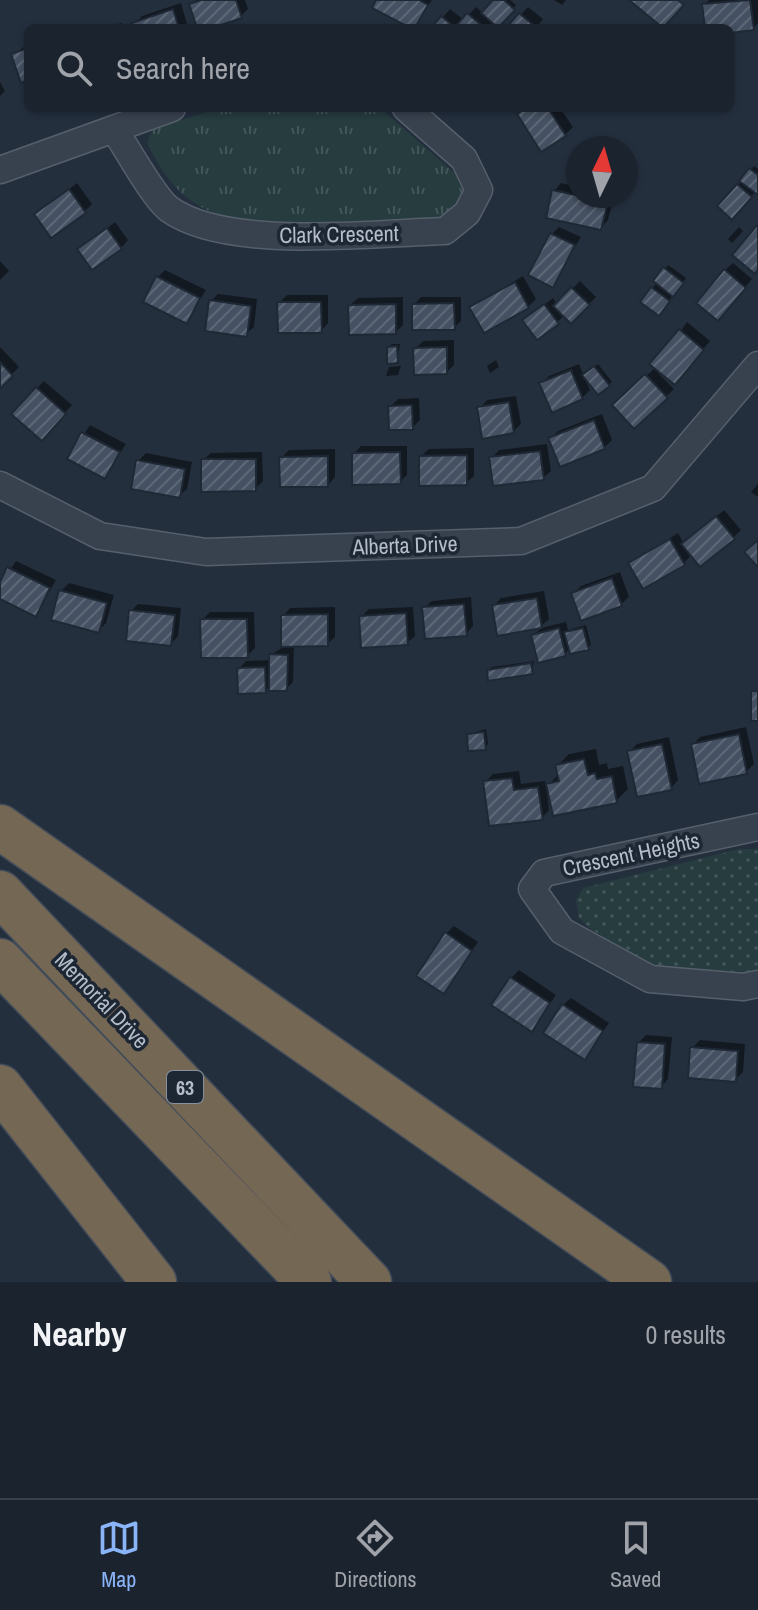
<!DOCTYPE html>
<html lang="en">
<head>
<meta charset="utf-8">
<style>
	body { margin:0; font-family:"Archivo Narrow",sans-serif; background:#282f3a; color:#f1f3f6 }
	.compass { position:absolute; left:566px; top:136px; width:72px; height:72px; border-radius:50%; background:#1b232e; box-shadow:0 2px 6px #0004; rotate:5deg }
	.list { margin:0; padding:0; list-style:none }
	h2 { display:flex; justify-content:space-between; align-items:center; height:104px; margin:0; padding:0 32px; font-size:34px }
	h2 small { font-size:26px; font-weight:400; color:#a0a4aa }
	.icon { flex:none; width:44px; height:44px; fill:none; stroke:currentColor; stroke-width:2; stroke-linecap:round; stroke-linejoin:round }
	.map { position:relative; flex:none; width:758px; height:1282px; overflow:hidden }
	.search { position:absolute; background:#1b232e; box-shadow:0 2px 6px #0004; left:24px; right:24px; top:24px; height:88px; display:flex; align-items:center; gap:20px; box-sizing:border-box; padding:0 28px; border-radius:12px; color:#a0a4aa; font-size:30px }
	.sheet { height:216px; background:#1b232e }
	nav { display:flex; justify-content:space-around; align-items:center; box-sizing:border-box; height:112px; border-top:2px solid #39404a; background:#1b232e; font-size:22px; color:#a0a4aa }
	nav a { display:grid; justify-items:center; gap:4px }
	nav .on { color:#8ab4f8 }
	.map>svg:first-child { display:block }
</style>
</head>
<body>
<div class="map">
<svg width="758" height="1282" viewBox="0 0 758 1282">
	<defs>
		<pattern id="grass-dots" width="8" height="8" patternUnits="userSpaceOnUse" patternTransform="scale(2)"><rect width="8" height="8" fill="#263c3f"/><path d="M2 2h.1M6 6h.1" fill="none" stroke="#435659" stroke-width="1.8" stroke-linecap="round"/></pattern>
		<pattern id="park-tufts" width="24" height="20" patternUnits="userSpaceOnUse" patternTransform="scale(2)"><rect width="24" height="20" fill="#263c3f"/><path d="M3 7l-1-3M5 7V3M7 7l1-3M15 17l-1-3M17 17v-4M19 17l1-3" fill="none" stroke="#435659"/></pattern>
		<pattern id="building-hatch" width="6" height="6" patternUnits="userSpaceOnUse" patternTransform="scale(2)"><rect width="6" height="6" fill="#455162"/><path d="M-1 1l2-2M0 6l6-6M5 7l2-2" fill="none" stroke="#5d6877"/></pattern>
	</defs>
	<rect width="100%" height="100%" fill="#242f3e"/>
	<!-- grass -->
	<path fill="url(#grass-dots)" d="M739 849H758V975L658 971 589 928 579 918 576 900 583 888Z"/>
	<!-- park -->
	<path fill="url(#park-tufts)" d="M220 108H380L458 176 464 190 458 206 444 219 249 224C194 211 172 193 147 143L153 129Z"/>
	<!-- shadow -->
	<g fill="#0007">
		<path d="M196 0H245L248 9 241 16 199 28 192 5Z"/>
		<path d="M379 0H432L414 28Z"/>
		<path d="M496 0H510L516 5 498 25 433 28 450 9 464 20 476 7 484 14Z"/>
		<path d="M554 0H566L562 5Z"/>
		<path d="M709 0H758V23L753 29 730 31V28H707L704 5Z"/>
		<path d="M181 3 188 28H136L134 24 142 16Z"/>
		<path d="M528 7 543 19 536 28H509Z"/>
		<path d="M121 23 123 28H106Z"/>
		<path d="M28 44V78L13 55Z"/>
		<path d="M0 82 5 91 0 96Z"/>
		<path d="M525 108H560L573 127 565 135 519 114Z"/>
		<path d="M754 166 758 169V193L756 191 740 209 720 206Z"/>
		<path d="M77 183 92 204 85 211 37 214Z"/>
		<path d="M561 183 578 187V196H614L608 220 601 228 554 191Z"/>
		<path d="M115 222 128 240 121 248 80 249Z"/>
		<path d="M559 227 581 237 552 285V234Z"/>
		<path d="M739 227 743 231 732 243 728 239Z"/>
		<path d="M0 261 9 271 0 280Z"/>
		<path d="M733 263 752 279 725 311V270Z"/>
		<path d="M668 265 686 278 662 310 653 288Z"/>
		<path d="M165 270 206 290 187 321 157 278Z"/>
		<path d="M523 276 536 299 528 307H472Z"/>
		<path d="M580 281 596 297 571 322 565 315 557 322 533 313 553 298 557 304Z"/>
		<path d="M218 294 257 299 254 327 246 334 211 301Z"/>
		<path d="M287 295H328V323L321 331 279 303Z"/>
		<path d="M403 297V325L396 332 350 305 358 298Z"/>
		<path d="M421 297H461V321L454 328 414 305Z"/>
		<path d="M687 322 710 341 682 375 658 373 674 389 635 426 615 405 656 367Z"/>
		<path d="M454 340V365L447 372 415 349 423 341Z"/>
		<path d="M392 344H400L397 361 389 347Z"/>
		<path d="M0 347 19 367 0 386Z"/>
		<path d="M496 360 499 367 490 373 487 366Z"/>
		<path d="M579 364 584 376 598 364 612 382 609 385 584 377 590 390 582 398 542 384 549 376Z"/>
		<path d="M401 366 398 375 386 376 389 367Z"/>
		<path d="M44 381 72 405 49 431 37 388Z"/>
		<path d="M516 396 521 424 513 432 480 408 487 400Z"/>
		<path d="M419 398 420 420 412 428 390 407 398 399Z"/>
		<path d="M602 414 612 440 604 448 551 438 558 431Z"/>
		<path d="M90 425 126 444 105 477 69 458Z"/>
		<path d="M547 444 551 471 543 478 492 458 499 450Z"/>
		<path d="M361 446H407V475L400 482 354 454Z"/>
		<path d="M474 448V476L466 483 421 456 429 449Z"/>
		<path d="M335 449V477L328 485 281 458 289 450Z"/>
		<path d="M262 452 263 481 255 489 203 460 211 453Z"/>
		<path d="M146 453 192 462 187 489 179 496 138 461Z"/>
		<path d="M758 484V497L751 492Z"/>
		<path d="M724 510 741 530 733 538 692 554 684 563H631L678 533 684 544Z"/>
		<path d="M16 561 56 580 36 615 0 597V586Z"/>
		<path d="M620 572 629 597 621 604 582 619 573 594 581 586Z"/>
		<path d="M69 583 114 595 106 623 98 631 61 591Z"/>
		<path d="M544 591 549 619 541 626 494 606 501 598Z"/>
		<path d="M471 597 473 626 466 634 424 608 432 601Z"/>
		<path d="M138 604 181 608 178 636 171 644 131 611Z"/>
		<path d="M335 607V637L327 644 294 645 293 682 286 689 271 685 265 691 239 669 246 661 271 660V655L283 647V616L290 608Z"/>
		<path d="M413 607 415 636 407 643 361 617 369 609Z"/>
		<path d="M210 612H254L255 648 247 656 202 620Z"/>
		<path d="M566 622 568 630 586 625 591 645 588 648H570L565 654 533 636 541 628Z"/>
		<path d="M534 661 532 672 489 670 492 667Z"/>
		<path d="M746 727 754 764 746 772 693 745 700 737Z"/>
		<path d="M486 729 488 744 485 748 469 734Z"/>
		<path d="M669 737 678 780 671 788 629 752 637 744Z"/>
		<path d="M596 749 599 765 607 763 608 769 623 766 628 789 616 801 547 791 549 810 542 818 485 782 493 774 519 771 521 784 545 781 546 787 559 774 557 766 569 754Z"/>
		<path d="M454 926 478 942 444 991 446 934Z"/>
		<path d="M519 970 556 995 532 1029 511 978Z"/>
		<path d="M571 998 609 1023 585 1057 563 1005Z"/>
		<path d="M646 1035 672 1037 668 1079 661 1087 638 1043Z"/>
		<path d="M700 1040 745 1044 743 1072 735 1080 692 1048Z"/>
	</g>
	<!-- building -->
	<g fill="url(#building-hatch)" stroke="#1f2835" stroke-width="2">
		<path d="M201 0H236L242 18 212 28H197L189 4Z"/>
		<path d="M376 0H419L428 5 415 28H410L372 8Z"/>
		<path d="M493 0H504L515 10 498 28 481 13Z"/>
		<path d="M629 0H678L684 5 663 28Z"/>
		<path d="M750 0 754 30 730 33V28H705L702 4Z"/>
		<path d="M173 9 179 28H134L132 23Z"/>
		<path d="M467 13 485 28H431L441 16 455 27Z"/>
		<path d="M519 13 537 28H506Z"/>
		<path d="M28 48V80L21 83 11 54Z"/>
		<path d="M526 108H548L566 136 541 152 517 114Z"/>
		<path d="M749 168 758 175V195L739 181Z"/>
		<path d="M737 184 752 197 732 220 717 206Z"/>
		<path d="M69 189 86 213 51 238 34 214Z"/>
		<path d="M552 190 608 202 601 230 546 218Z"/>
		<path d="M758 224V269L755 274 732 255Z"/>
		<path d="M107 228 122 249 92 270 77 249Z"/>
		<path d="M550 233 575 245 553 288 528 275Z"/>
		<path d="M663 267 684 283 673 297 653 281Z"/>
		<path d="M724 269 746 288 718 321 696 303Z"/>
		<path d="M156 276 200 298 187 324 143 302Z"/>
		<path d="M515 282 529 308 484 333 469 307Z"/>
		<path d="M571 287 590 305 571 324 553 306Z"/>
		<path d="M651 287 670 301 659 316 640 302Z"/>
		<path d="M209 300 251 306 247 337 205 331Z"/>
		<path d="M277 302H321L322 333H278Z"/>
		<path d="M454 303 455 330H412V304Z"/>
		<path d="M396 304V334L349 335 348 305Z"/>
		<path d="M544 304 559 324 537 340 522 320Z"/>
		<path d="M679 329 704 350 675 385 649 364Z"/>
		<path d="M397 346 398 363 387 364V347Z"/>
		<path d="M447 347V374L414 375 413 348Z"/>
		<path d="M0 362 13 376 0 389Z"/>
		<path d="M594 366 610 386 598 395 582 375Z"/>
		<path d="M571 370 583 399 552 413 539 383Z"/>
		<path d="M645 374 668 398 634 429 612 405Z"/>
		<path d="M36 387 66 414 42 441 11 414Z"/>
		<path d="M509 402 514 433 482 439 477 407Z"/>
		<path d="M412 405 413 430H389L388 406Z"/>
		<path d="M594 420 605 449 560 467 548 438Z"/>
		<path d="M81 432 120 452 105 479 67 459Z"/>
		<path d="M540 451 544 480 493 486 489 457Z"/>
		<path d="M400 452 401 484 352 485V453Z"/>
		<path d="M467 455V485L419 486V456Z"/>
		<path d="M328 456V487H280L279 457Z"/>
		<path d="M201 459H256V491L201 492Z"/>
		<path d="M136 460 185 469 180 498 131 489Z"/>
		<path d="M716 516 735 539 700 567 681 544Z"/>
		<path d="M670 539 685 565 643 589 628 563Z"/>
		<path d="M758 540V567L744 552Z"/>
		<path d="M7 567 50 588 36 617 0 599V582Z"/>
		<path d="M612 578 622 606 581 621 571 593Z"/>
		<path d="M59 590 107 603 99 633 51 620Z"/>
		<path d="M537 598 542 628 497 636 492 605Z"/>
		<path d="M464 604 467 636 425 639 422 607Z"/>
		<path d="M129 610 175 615 171 646 126 641Z"/>
		<path d="M406 613 408 645 361 648 359 616Z"/>
		<path d="M328 614V646L281 647V615Z"/>
		<path d="M200 619H247L248 658H201Z"/>
		<path d="M559 628 566 656 538 663 531 635Z"/>
		<path d="M583 628 589 650 570 654 564 632Z"/>
		<path d="M269 654 288 655 287 691H269Z"/>
		<path d="M531 663 533 674 488 681 487 670Z"/>
		<path d="M265 667 266 693 238 694 237 668Z"/>
		<rect x="751" y="691" width="7" height="30"/>
		<path d="M484 732 486 750 468 751 467 734Z"/>
		<path d="M739 734 747 774 699 784 691 744Z"/>
		<path d="M662 744 672 790 637 797 627 751Z"/>
		<path d="M584 759 588 775 595 773 597 779 612 776 617 803 553 816 546 784 559 781 555 765Z"/>
		<path d="M512 778 514 790 538 787 543 820 489 826 483 781Z"/>
		<path d="M445 932 472 951 444 994 416 976Z"/>
		<path d="M510 977 550 1003 532 1032 491 1005Z"/>
		<path d="M562 1004 603 1031 585 1060 543 1033Z"/>
		<path d="M637 1042 665 1044 662 1089 633 1087Z"/>
		<path d="M690 1047 738 1051 736 1082 688 1078Z"/>
	</g>
	<g fill="none" stroke-linecap="round" stroke-linejoin="round">
		<defs>
			<g id="street">
				<path d="M114 129C126 147 154 198 169 209 227 251 374 233 445 231L467 213 479 190 464 159 406 108"/>
				<path d="M0 170 172 108"/>
				<path d="M0 485 100 536 206 552 521 541 653 488 758 365"/>
				<path d="M758 827 544 873 532 889 562 931 650 979 743 987 758 984"/>
			</g>
			<g id="highway">
				<path d="M0 827 649 1282"/>
				<path d="M0 893 369 1282"/>
				<path d="M0 961 309 1282"/>
				<path d="M0 1087 154 1282"/>
			</g>
		</defs>
		<!-- street casing -->
		<use href="#street" stroke="#565f6c" stroke-width="29"/>
		<!-- highway casing -->
		<use href="#highway" stroke="#434c59" stroke-width="47"/>
		<!-- street -->
		<use href="#street" stroke="#38414e" stroke-width="26"/>
		<!-- highway -->
		<use href="#highway" stroke="#746855" stroke-width="44"/>
	</g>
	<g text-anchor="middle" dominant-baseline="central" stroke-width="7" stroke-linejoin="round" paint-order="stroke">
		<!-- shield labels -->
		<rect fill="#1d2633" stroke="#878f9c" stroke-width="2" x="167" y="1071" width="36" height="32" rx="6"/>
		<g font-size="20" font-weight="bold" fill="#b4bcc9">
			<text x="185" y="1087">63</text>
		</g>
		<!-- street labels -->
		<g font-size="22" fill="#b4bcc9" stroke="#1d2633">
			<text transform="translate(339 234) rotate(-1)">Clark Crescent</text>
			<text transform="translate(405 545) rotate(-2)">Alberta Drive</text>
			<text transform="translate(631 854) rotate(-12)">Crescent Heights</text>
			<text transform="translate(102 1000) rotate(46)">Memorial Drive</text>
		</g>
	</g>
</svg>
<svg class="compass" viewBox="-18 -18 36 36"><path d="M0-13l5 13h-10z" fill="#e53935"/><path d="M0 13l5-13h-10z" fill="#a0a4aa"/></svg>
<div class="search"><svg class="icon" aria-label="search" viewBox="0 0 24 24"><circle cx="10" cy="10" r="6"/><path d="M15 15l6 6"/></svg>Search here</div>
</div>
<section class="sheet">
<h2>Nearby<small>0 results</small></h2>
<ul class="list">
</ul>
</section>
<nav>
<a class="on"><svg class="icon" aria-label="map" viewBox="0 0 24 24"><path d="M3 6l6-2 6 2 6-2v14l-6 2-6-2-6 2zM9 4v14M15 6v14"/></svg>Map</a>
<a><svg class="icon" aria-label="directions" viewBox="0 0 24 24"><path d="M12 3l9 9-9 9-9-9zM9 14v-3h6M13 9l2 2-2 2"/></svg>Directions</a>
<a><svg class="icon" aria-label="saved" viewBox="0 0 24 24"><path d="M7 4h10v16l-5-4-5 4z"/></svg>Saved</a>
</nav>
</body>
</html>
